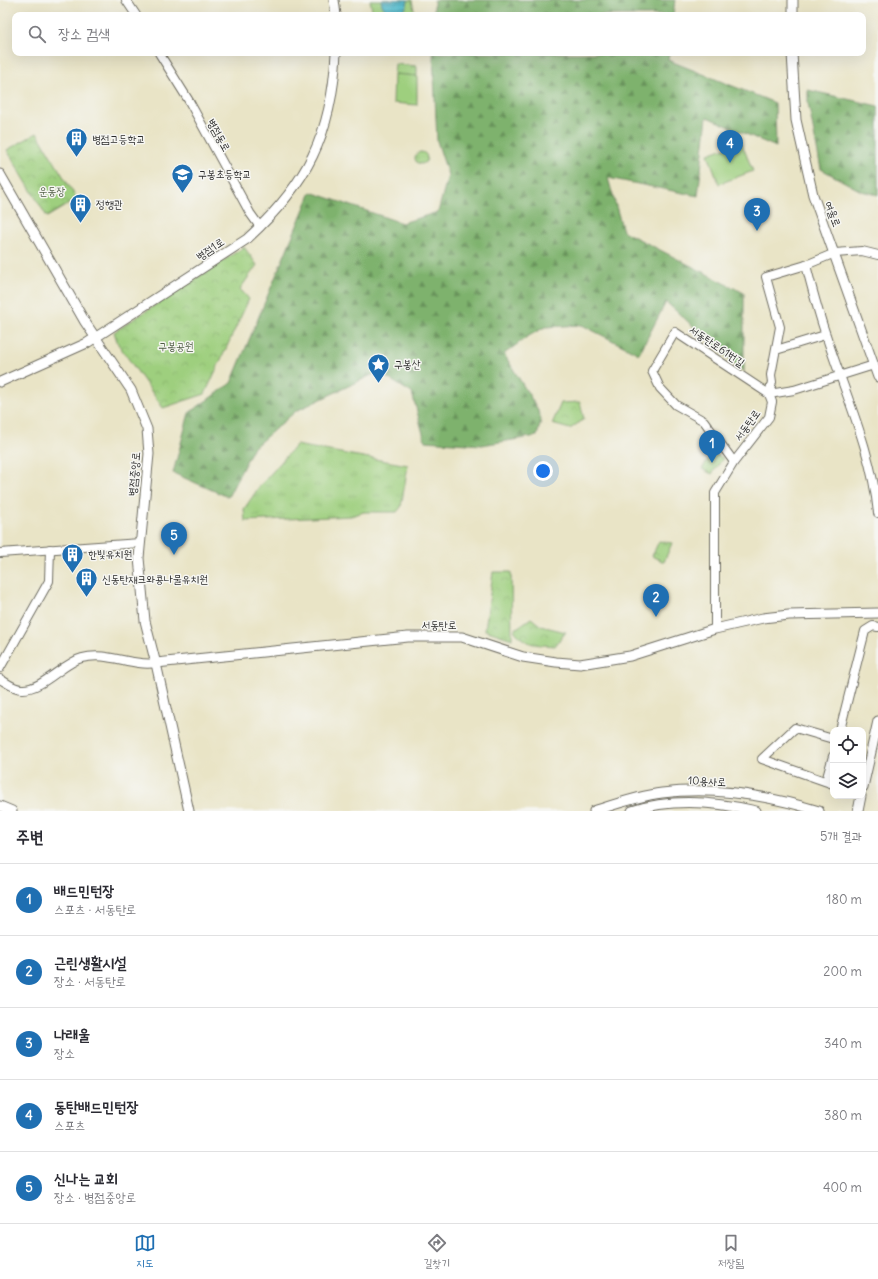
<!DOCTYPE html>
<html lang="ko">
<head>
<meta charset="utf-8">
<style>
	body { margin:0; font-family:Delius,"Poor Story",sans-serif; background:#f2f2f3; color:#2b2b33 }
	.controls { position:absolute; right:12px; bottom:12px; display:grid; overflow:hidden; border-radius:8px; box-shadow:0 4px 16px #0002 }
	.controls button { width:36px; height:36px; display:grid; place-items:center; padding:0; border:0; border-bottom:1px solid #e1e1e2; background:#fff; color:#2b2b33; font:20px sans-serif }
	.you { position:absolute; left:543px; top:471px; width:14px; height:14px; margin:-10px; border:3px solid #fff; border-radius:50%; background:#1a73e8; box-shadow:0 0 0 6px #1a73e833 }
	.badge { display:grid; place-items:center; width:26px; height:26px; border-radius:50%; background:#1f6fb2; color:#fff; font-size:13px; font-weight:700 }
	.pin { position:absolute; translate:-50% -33px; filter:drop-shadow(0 1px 2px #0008) }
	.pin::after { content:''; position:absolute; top:21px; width:14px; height:12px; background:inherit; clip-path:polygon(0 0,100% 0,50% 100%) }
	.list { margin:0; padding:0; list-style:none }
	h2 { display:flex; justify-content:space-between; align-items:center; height:52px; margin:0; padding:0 16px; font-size:17px }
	h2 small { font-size:13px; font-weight:400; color:#7c7c81 }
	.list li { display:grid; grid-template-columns:26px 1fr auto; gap:12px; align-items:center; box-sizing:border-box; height:72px; padding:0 16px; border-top:1px solid #e1e1e2 }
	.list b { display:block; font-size:15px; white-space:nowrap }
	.list p { margin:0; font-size:13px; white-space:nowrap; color:#7c7c81 }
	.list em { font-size:13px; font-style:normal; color:#7c7c81 }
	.icon { flex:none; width:22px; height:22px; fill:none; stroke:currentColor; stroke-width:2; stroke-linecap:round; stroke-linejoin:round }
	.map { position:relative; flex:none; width:878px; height:811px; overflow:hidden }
	.search { position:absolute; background:#fff; box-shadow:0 4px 16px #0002; left:12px; right:12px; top:12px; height:44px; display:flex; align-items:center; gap:10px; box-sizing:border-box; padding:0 14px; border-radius:8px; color:#7c7c81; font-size:15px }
	.sheet { height:412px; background:#fff }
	nav { display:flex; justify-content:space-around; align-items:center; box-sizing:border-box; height:56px; border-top:1px solid #e1e1e2; background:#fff; font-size:11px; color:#7c7c81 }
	nav a { display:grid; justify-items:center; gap:2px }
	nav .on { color:#1f6fb2 }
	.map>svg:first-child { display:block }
</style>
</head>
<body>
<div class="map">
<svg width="878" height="811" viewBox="0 0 878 811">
	<defs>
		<pattern id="grass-tufts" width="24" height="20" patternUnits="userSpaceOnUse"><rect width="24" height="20" fill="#9ecf7e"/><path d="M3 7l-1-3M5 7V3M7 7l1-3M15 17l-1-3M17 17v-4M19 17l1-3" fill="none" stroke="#88b26d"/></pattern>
		<pattern id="forest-firs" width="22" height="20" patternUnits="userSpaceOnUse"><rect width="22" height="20" fill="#7eb26d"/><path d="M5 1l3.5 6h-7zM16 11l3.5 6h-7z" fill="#67915a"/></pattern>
		<pattern id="park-crowns" width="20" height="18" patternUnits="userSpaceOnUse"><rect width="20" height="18" fill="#9ecf7e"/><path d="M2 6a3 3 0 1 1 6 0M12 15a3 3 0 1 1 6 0" fill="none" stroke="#88b26d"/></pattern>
		<pattern id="water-rules" width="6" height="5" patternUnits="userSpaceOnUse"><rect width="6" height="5" fill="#51bbce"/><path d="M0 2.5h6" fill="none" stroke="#4398a7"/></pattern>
	</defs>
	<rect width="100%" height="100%" fill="#f6f6f2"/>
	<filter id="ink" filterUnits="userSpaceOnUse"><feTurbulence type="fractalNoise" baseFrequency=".025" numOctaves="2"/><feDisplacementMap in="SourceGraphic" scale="8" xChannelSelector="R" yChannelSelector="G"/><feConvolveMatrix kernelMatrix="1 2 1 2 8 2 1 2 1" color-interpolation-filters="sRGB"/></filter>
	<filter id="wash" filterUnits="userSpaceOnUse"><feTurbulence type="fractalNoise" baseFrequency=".012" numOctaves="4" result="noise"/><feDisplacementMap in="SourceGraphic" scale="16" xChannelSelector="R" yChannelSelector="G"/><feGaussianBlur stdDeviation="0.9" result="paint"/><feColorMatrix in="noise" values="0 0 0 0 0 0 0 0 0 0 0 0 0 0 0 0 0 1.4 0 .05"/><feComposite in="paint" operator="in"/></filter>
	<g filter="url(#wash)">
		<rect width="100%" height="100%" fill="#e9e4c6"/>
		<!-- grass -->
		<path fill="url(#grass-tufts)" stroke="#647d54" d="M296 445 408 465 401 507 397 512H364L351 516 245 521 244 509 259 487Z"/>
		<!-- forest -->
		<g fill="url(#forest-firs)" stroke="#546e4c">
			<path d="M434 0H675L673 15H434Z"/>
			<path d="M433 53H669L668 60 775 103 776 147 707 117 698 196 608 178 623 231 744 293V372L666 302 639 354 582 325 545 327 527 337 504 354 537 408 541 420 537 436 482 445 425 441 412 393 378 372 296 411 253 448 228 497 173 473 189 413 231 383 311 192 402 223 438 212 448 175 437 141Z"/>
			<path d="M808 90 878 106V195L861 191 821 169 808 103Z"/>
		</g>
		<!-- park -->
		<g fill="url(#park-crowns)" stroke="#647d54">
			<path d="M370 0H412L415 15H373Z"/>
			<path d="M395 64 417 66V76L394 74Z"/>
			<path d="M37 133 77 199 47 217 7 150Z"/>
			<circle cx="421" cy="158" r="6"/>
			<path d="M244 247 257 265 240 289 249 299 205 394 163 408 118 344 114 332Z"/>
			<path d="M580 402 584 419 570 429 552 424 561 403Z"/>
			<path d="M659 541 672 543 664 562 652 556Z"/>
			<path d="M493 572H511L512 639 485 630Z"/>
			<path d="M531 618 541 626 566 632 555 646C536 644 527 647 514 630Z"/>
		</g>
		<!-- garden -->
		<g fill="#9ecf7e" stroke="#647d54">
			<path d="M394 74 417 76V105L393 103Z"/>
			<path d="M741 142 753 171 719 184 708 154Z"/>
			<path d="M712 453 723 458 712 474 702 469Z"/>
		</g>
		<!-- water -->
		<path fill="url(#water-rules)" stroke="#3e737c" d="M381 0H408C407 19 383 18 381 0Z"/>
	</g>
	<g filter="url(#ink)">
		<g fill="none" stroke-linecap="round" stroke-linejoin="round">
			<defs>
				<g id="minor">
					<path d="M126 0 136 15"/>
					<path d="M159 53 189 101 250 213 260 227"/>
					<path d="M806 265C812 288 818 312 826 335 845 394 872 451 878 513"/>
					<path d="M776 350 825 335"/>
					<path d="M874 365 794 390 769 394 772 382 771 375 780 327 766 277 806 265 835 253 862 251 878 255"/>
					<path d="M0 553 140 543"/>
					<path d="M715 629V493L734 462 769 417 772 402 769 394 675 332 652 371 660 388 676 405 704 421 734 462"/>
					<path d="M0 668 49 581 50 549"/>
					<path d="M0 679C7 683 14 689 22 689 42 690 63 663 82 658 108 651 131 667 156 663"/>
					<path d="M840 730 865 631 873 626 878 627"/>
					<path d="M833 739 795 728 762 759 833 784"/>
					<path d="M826 781 833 756"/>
				</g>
				<g id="tertiary">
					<path d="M334 0 336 15"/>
					<path d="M793 15V0"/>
					<path d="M792 53 796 120 813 195 878 377"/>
					<path d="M0 174 85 322 131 390 147 429 149 454 139 558 145 621 157 668 189 811"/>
					<path d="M0 382 87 343 247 239C307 184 332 135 336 53"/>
					<path d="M156 663 408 637H462L523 657 556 662 580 664 630 656 715 629 763 618 789 615 878 613"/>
					<path d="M863 787 878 721"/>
					<path d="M0 806 12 811"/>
					<path d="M594 811C616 804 638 796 662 793 713 786 770 796 819 811"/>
					<path d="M632 811C671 798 717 802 756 811"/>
					<path d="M858 811 861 796"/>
				</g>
			</defs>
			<!-- minor casing -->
			<use href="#minor" stroke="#6e6c61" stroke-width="10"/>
			<!-- tertiary casing -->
			<use href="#tertiary" stroke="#6e6c61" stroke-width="11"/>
			<!-- minor -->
			<use href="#minor" stroke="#fff" stroke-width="8"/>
			<!-- tertiary -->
			<use href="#tertiary" stroke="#fff" stroke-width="9"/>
		</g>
	</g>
	<!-- icons -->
	<defs>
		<symbol id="building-pin" viewBox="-11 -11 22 30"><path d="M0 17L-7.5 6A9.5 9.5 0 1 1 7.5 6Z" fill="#1f6fb2" stroke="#f6f6f2"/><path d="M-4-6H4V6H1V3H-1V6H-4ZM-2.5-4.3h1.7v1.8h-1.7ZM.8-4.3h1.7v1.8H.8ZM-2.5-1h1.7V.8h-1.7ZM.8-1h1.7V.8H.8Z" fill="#fff"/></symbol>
		<symbol id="school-pin" viewBox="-11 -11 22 30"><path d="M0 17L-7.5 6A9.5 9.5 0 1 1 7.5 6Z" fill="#1f6fb2" stroke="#f6f6f2"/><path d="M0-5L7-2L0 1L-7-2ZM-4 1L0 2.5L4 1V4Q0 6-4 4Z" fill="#fff"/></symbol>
		<symbol id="sight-pin" viewBox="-11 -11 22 30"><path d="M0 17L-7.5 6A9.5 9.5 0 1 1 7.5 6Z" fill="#1f6fb2" stroke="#f6f6f2"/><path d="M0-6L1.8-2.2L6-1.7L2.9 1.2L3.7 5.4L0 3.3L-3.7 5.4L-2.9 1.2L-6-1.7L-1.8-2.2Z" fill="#fff"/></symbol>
	</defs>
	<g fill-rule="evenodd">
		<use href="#building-pin" x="64" y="126" width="25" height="34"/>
		<use href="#school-pin" x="170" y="162" width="25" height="34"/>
		<use href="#building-pin" x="68" y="192" width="25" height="34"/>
		<use href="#sight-pin" x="366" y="352" width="25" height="34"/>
		<use href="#building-pin" x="60" y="542" width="25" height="34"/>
		<use href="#building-pin" x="74" y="566" width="25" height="34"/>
	</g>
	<g text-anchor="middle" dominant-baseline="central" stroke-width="3" stroke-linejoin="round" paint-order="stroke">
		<!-- street labels -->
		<g font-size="11" fill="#2b2b2b" stroke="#f6f6f2">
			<text transform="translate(219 135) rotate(61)">병점동로</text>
			<text transform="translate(833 214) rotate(69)">여울로</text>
			<text transform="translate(210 249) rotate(-34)">병점1로</text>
			<text transform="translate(717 346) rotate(34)">서동탄로61번길</text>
			<text transform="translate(747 425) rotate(-54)">서동탄로</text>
			<text transform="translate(134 474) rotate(-85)">병점중앙로</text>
			<text x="439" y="625">서동탄로</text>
			<text transform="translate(707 781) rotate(3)">10용사로</text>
		</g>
		<!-- poi labels -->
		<g font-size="11" fill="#2b2b2b" stroke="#f6f6f2" text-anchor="start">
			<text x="92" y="139">병점고등학교</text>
			<text x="198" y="174">구봉초등학교</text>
			<text x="96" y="204">정행관</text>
			<text x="394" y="364">구봉산</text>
			<text x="88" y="554">한빛유치원</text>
			<text x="102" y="579">신동탄재크와콩나물유치원</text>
		</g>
		<!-- park labels -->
		<g font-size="11" fill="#4e5c44" stroke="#f6f6f2">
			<text x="52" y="191">운동장</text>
			<text x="176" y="346">구봉공원</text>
		</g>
	</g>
</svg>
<div class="controls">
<button><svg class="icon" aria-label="locate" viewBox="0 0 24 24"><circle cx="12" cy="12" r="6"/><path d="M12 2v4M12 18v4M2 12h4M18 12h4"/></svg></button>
<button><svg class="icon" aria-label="layers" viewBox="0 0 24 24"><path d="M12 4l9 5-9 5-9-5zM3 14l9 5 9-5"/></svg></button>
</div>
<div class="you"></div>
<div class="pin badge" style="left:712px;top:463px">1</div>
<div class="pin badge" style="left:656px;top:617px">2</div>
<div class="pin badge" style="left:757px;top:231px">3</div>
<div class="pin badge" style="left:730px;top:163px">4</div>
<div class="pin badge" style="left:174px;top:555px">5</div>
<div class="search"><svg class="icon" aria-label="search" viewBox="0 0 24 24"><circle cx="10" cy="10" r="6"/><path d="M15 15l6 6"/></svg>장소 검색</div>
</div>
<section class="sheet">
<h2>주변<small>5개 결과</small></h2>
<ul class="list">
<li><span class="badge">1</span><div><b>배드민턴장</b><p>스포츠 · 서동탄로</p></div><em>180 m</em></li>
<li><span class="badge">2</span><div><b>근린생활시설</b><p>장소 · 서동탄로</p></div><em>200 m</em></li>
<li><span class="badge">3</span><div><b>나래울</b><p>장소</p></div><em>340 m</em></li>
<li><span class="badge">4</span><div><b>동탄배드민턴장</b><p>스포츠</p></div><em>380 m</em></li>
<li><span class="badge">5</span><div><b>신나는 교회</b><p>장소 · 병점중앙로</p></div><em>400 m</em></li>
</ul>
</section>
<nav>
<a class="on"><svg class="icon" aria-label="map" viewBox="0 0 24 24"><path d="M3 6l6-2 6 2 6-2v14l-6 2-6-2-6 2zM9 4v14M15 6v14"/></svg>지도</a>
<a><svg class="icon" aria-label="directions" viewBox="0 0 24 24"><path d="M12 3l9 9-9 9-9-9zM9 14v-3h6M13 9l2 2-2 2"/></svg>길찾기</a>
<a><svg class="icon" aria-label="saved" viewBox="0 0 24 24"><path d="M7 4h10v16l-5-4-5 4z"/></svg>저장됨</a>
</nav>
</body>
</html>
